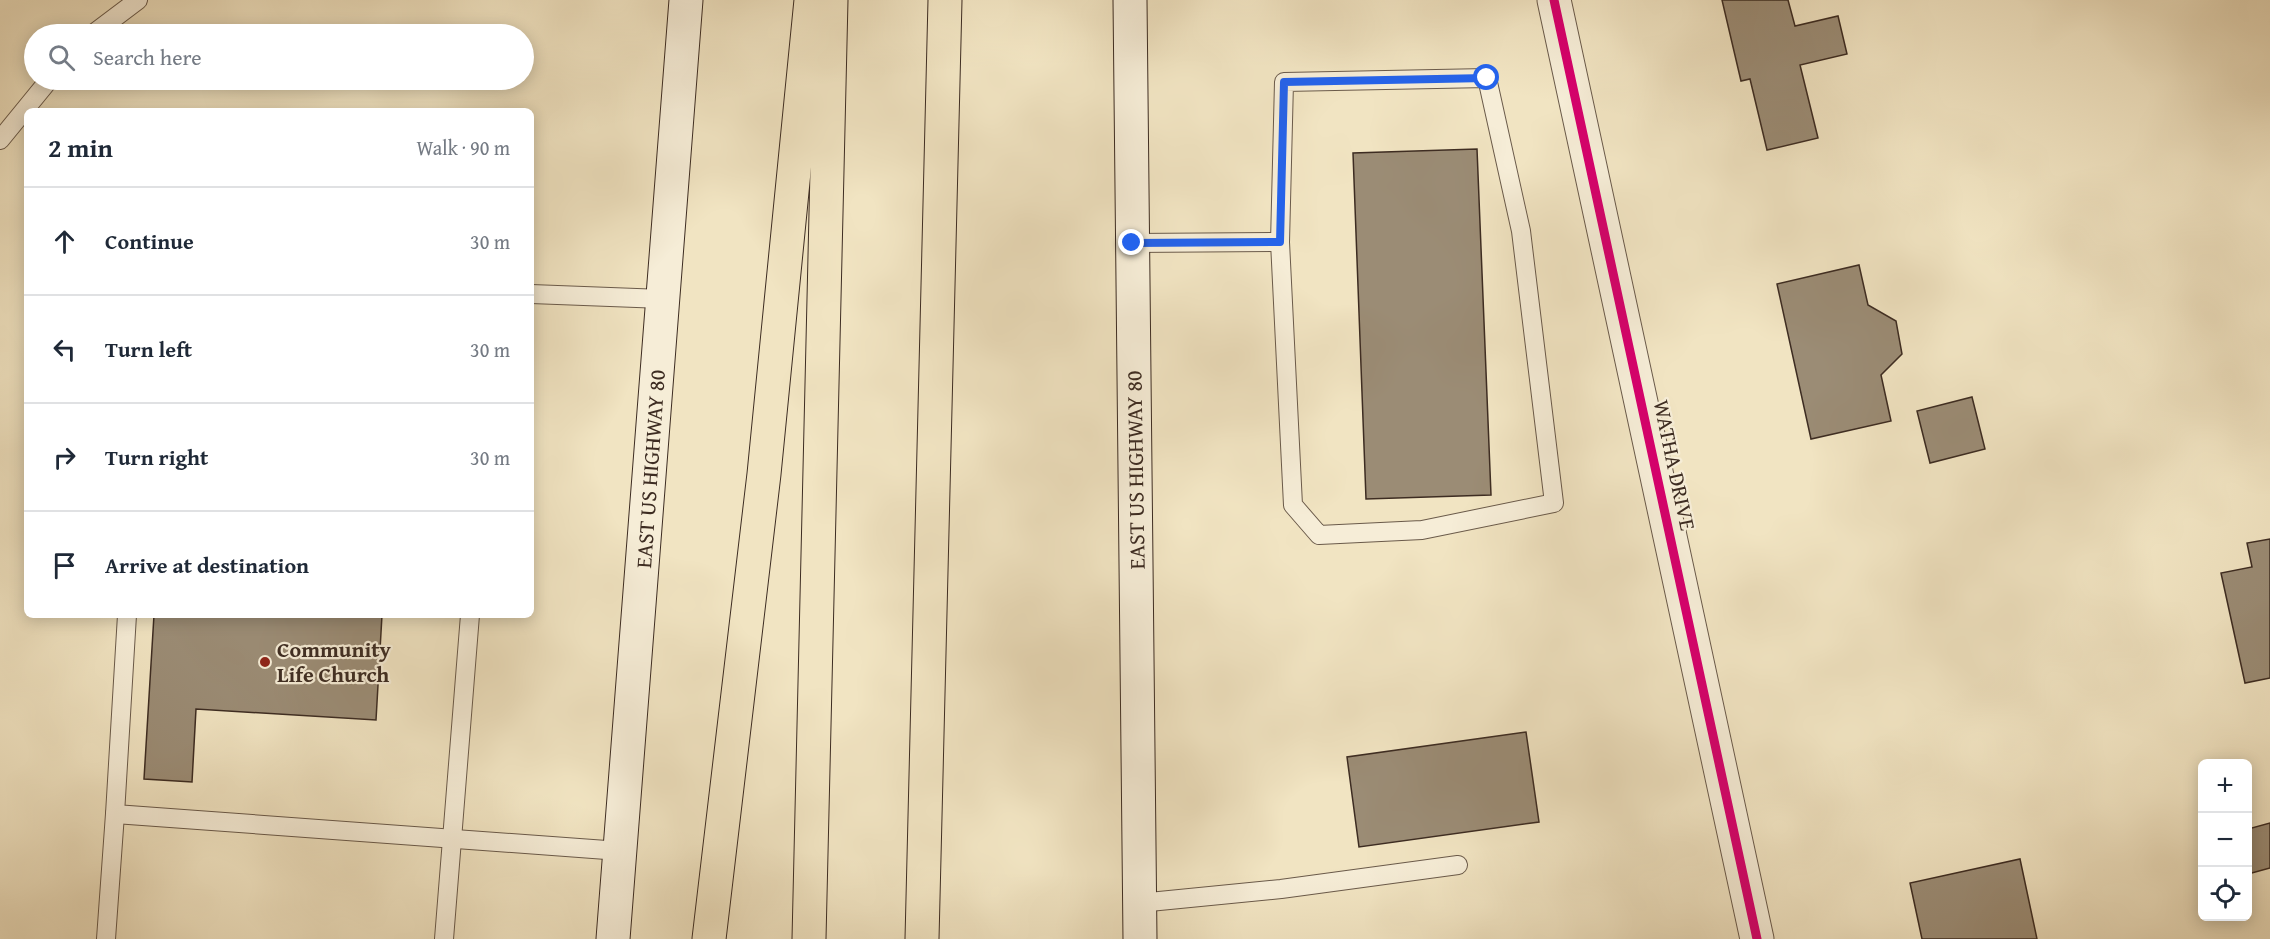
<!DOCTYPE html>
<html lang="en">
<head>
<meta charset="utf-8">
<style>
	body { margin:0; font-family:"Gentium Book Plus",serif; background:#f2f2f3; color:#1f2937 }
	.controls { position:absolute; right:18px; bottom:18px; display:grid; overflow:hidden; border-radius:9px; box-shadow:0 3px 15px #0003 }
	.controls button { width:54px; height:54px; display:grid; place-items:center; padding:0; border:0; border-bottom:2px solid #e0e1e3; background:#fff; color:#1f2937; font:30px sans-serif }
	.stop { position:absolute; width:18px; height:18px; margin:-14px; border:4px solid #2563eb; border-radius:50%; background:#fff }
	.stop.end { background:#2563eb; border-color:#fff; box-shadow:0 2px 6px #0008 }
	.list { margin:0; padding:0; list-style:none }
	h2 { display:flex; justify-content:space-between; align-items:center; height:78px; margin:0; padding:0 24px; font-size:26px }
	h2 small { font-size:20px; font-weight:400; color:#747a83 }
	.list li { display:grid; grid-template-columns:39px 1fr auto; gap:18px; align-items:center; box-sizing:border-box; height:108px; padding:0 24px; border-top:2px solid #e0e1e3 }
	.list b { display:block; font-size:22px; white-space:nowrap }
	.list em { font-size:20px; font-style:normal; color:#747a83 }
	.icon { flex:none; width:33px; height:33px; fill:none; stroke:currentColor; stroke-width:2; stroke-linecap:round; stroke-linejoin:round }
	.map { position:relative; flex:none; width:2270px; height:939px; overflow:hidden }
	.search { position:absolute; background:#fff; box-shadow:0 3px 15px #0003; left:24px; top:24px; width:510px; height:66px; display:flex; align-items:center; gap:15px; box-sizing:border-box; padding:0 21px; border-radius:33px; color:#747a83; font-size:22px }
	.panel { position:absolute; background:#fff; box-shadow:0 3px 15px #0003; left:24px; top:108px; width:510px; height:510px; border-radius:9px }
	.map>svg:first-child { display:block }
</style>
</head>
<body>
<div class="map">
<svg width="2270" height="939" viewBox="0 0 2270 939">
	<rect width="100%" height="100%" fill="#f1e4c2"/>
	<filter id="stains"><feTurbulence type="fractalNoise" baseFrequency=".00333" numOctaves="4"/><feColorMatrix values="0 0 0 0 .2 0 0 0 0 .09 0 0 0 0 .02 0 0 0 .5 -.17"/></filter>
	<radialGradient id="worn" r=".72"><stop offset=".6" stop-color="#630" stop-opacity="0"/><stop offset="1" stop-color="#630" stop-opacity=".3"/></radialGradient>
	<!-- building -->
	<g fill="#9b8c75" stroke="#3d2c22" stroke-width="1.5">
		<path d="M1722 0H1788L1795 26 1838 16 1847 54 1800 65 1818 138 1767 150 1750 79 1741 81Z"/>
		<path d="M1477 149 1491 495 1366 499 1353 153Z"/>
		<path d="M1859 265 1868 305 1896 321 1902 354 1881 375 1891 421 1811 439 1777 284Z"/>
		<path d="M1972 397 1985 449 1930 463 1917 411Z"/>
		<path d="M2270 539V678L2245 683 2221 573 2252 567 2247 543Z"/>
		<path d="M154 615H382L376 720 196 709 192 782 144 779Z"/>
		<path d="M1526 732 1539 822 1359 847 1347 757Z"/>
		<path d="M2270 823V868L2248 874V829Z"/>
		<path d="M2020 859 2037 939H1922L1910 883Z"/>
	</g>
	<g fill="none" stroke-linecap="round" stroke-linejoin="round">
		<defs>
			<g id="service">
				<path d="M93 34 138 0"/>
				<path d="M1487 78 1521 231 1554 503 1422 530 1319 535 1293 505 1280 242 1284 82Z"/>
				<path d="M0 140 49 80"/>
				<path d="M1132 243 1280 242"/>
				<path d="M531 294 663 299"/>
				<path d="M127 615 115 814 620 851"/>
				<path d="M1139 903 1281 889 1458 865"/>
				<path d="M106 939 115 814"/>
				<path d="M444 939 470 615"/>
			</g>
			<path id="minor" d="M1554 0 1757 939"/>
			<g id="secondary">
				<path d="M1130 0 1140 939"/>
				<path d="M613 939 686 0"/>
			</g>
			<g id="motorway">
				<path d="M709 939 764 474 811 0"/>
				<path d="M809 939 831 0"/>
				<path d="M922 939 945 0"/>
			</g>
		</defs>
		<!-- service casing -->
		<use href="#service" stroke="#6a5a4a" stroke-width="20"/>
		<!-- minor casing -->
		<use href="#minor" stroke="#6a5a4a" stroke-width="35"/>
		<!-- secondary casing -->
		<use href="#secondary" stroke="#3d2c22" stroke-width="35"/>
		<!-- motorway casing -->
		<use href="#motorway" stroke="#3d2c22" stroke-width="35"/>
		<!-- service -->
		<use href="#service" stroke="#f6edd7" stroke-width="18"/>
		<!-- minor -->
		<use href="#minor" stroke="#f6edd7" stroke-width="33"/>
		<!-- secondary -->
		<use href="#secondary" stroke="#f6edd7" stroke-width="33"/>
		<!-- motorway -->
		<use href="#motorway" stroke="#f1e4c2" stroke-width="33"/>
		<defs>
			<path id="cycleway" d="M1554 0 1757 939"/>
		</defs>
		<!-- cycleway casing -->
		<use href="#cycleway" stroke="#f6edd7" stroke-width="13"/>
		<!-- cycleway -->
		<use href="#cycleway" stroke="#d6006c" stroke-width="9"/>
	</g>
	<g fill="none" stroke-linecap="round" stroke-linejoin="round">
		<!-- route -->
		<path stroke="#2563eb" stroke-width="8" d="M1132 243 1280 242 1284 82 1487 78"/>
	</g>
	<!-- markers -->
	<circle fill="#8f2418" stroke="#f6edd7" stroke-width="2" cx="265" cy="662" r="6"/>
	<g text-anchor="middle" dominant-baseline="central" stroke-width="4.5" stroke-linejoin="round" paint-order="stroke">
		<!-- street labels -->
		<g font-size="22" fill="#3d2c22" stroke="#f6edd7">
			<text transform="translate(1675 465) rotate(78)">WATHA DRIVE</text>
			<text transform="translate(650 469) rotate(-86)">EAST US HIGHWAY 80</text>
			<text transform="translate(1135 470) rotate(-91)">EAST US HIGHWAY 80</text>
		</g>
		<!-- poi labels -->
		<g font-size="22" font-weight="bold" fill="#3d2c22" stroke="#f6edd7" text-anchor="start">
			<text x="277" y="649">Community<tspan x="277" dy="25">Life Church</tspan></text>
		</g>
	</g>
	<rect width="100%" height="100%" filter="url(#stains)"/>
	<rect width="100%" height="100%" fill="url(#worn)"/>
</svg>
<div class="controls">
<button>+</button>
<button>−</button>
<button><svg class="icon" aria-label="locate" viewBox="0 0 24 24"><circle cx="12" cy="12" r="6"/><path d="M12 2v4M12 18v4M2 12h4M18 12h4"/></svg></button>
</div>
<div class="stop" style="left:1487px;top:78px"></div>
<div class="stop end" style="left:1132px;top:243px"></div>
<div class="search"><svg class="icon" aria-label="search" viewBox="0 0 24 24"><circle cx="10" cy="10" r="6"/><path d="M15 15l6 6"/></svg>Search here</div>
<section class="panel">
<h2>2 min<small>Walk · 90 m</small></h2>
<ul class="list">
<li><svg class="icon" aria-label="ahead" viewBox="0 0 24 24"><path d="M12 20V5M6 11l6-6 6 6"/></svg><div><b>Continue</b></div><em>30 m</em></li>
<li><svg class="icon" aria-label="left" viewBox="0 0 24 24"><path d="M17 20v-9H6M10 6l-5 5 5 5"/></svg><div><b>Turn left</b></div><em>30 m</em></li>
<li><svg class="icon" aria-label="right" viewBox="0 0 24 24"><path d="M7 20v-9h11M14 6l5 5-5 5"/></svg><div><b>Turn right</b></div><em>30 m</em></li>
<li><svg class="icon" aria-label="arrive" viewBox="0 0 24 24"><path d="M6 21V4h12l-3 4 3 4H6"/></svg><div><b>Arrive at destination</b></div></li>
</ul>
</section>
</div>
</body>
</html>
